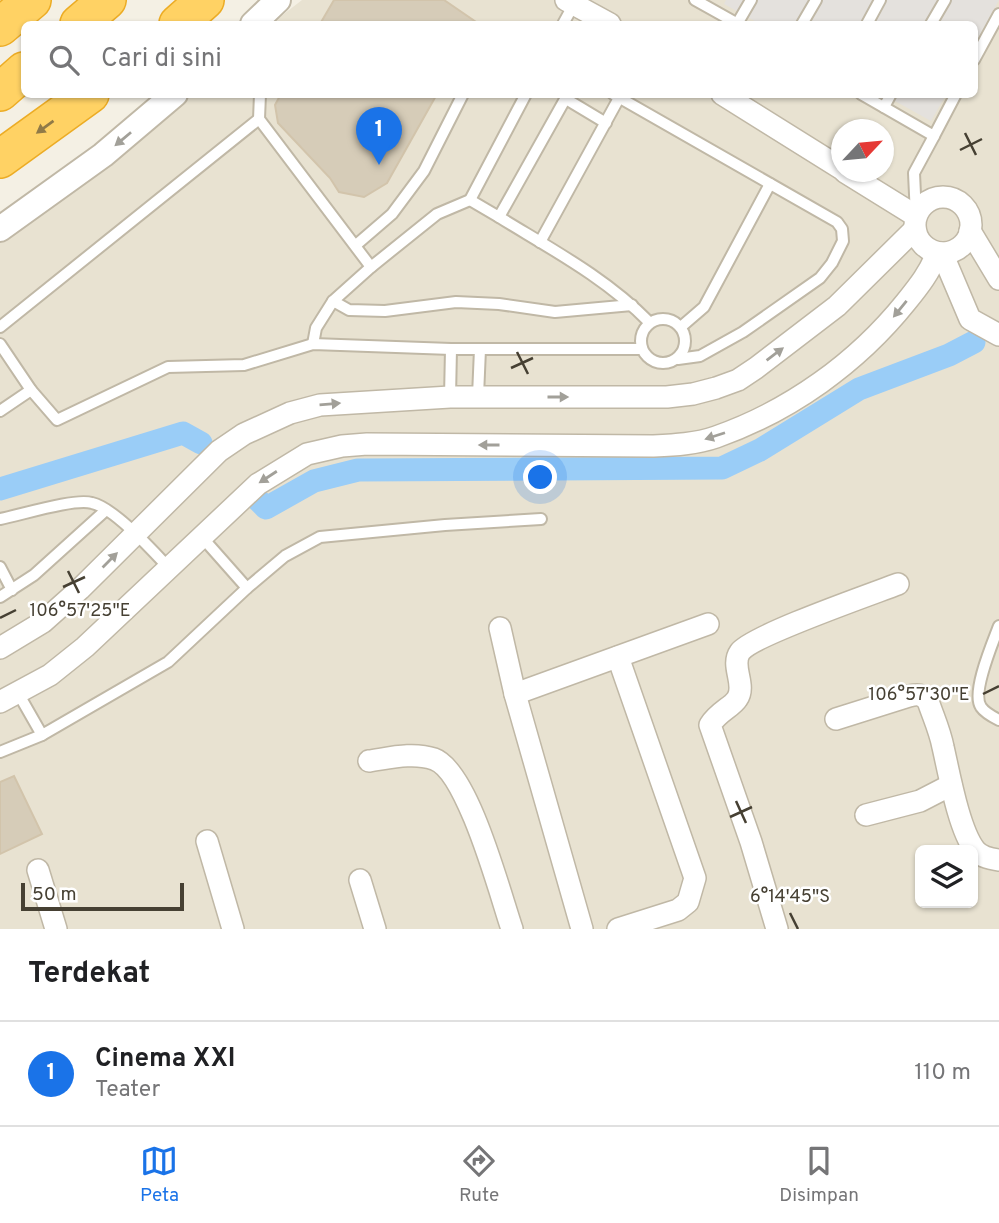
<!DOCTYPE html>
<html lang="id">
<head>
<meta charset="utf-8">
<style>
	body { margin:0; font-family:Overpass,sans-serif; background:#f2f2f2; color:#202124 }
	.controls { position:absolute; right:21px; bottom:21px; display:grid; overflow:hidden; border-radius:10px; box-shadow:0 2px 5px #0004 }
	.controls button { width:63px; height:63px; display:grid; place-items:center; padding:0; border:0; border-bottom:2px solid #e0e0e0; background:#fff; color:#202124; font:35px sans-serif }
	.compass { position:absolute; left:831px; top:119px; width:63px; height:63px; border-radius:50%; background:#fff; box-shadow:0 2px 5px #0004; rotate:64deg }
	.scale { position:absolute; left:21px; bottom:18px; width:163px; box-sizing:border-box; padding-left:7px; border:4px solid #464033; border-top:0; font-size:19px; line-height:24px; white-space:nowrap; color:#464033; -webkit-text-stroke:5px #fff; paint-order:stroke }
	.you { position:absolute; left:541px; top:478px; width:24px; height:24px; margin:-18px; border:5px solid #fff; border-radius:50%; background:#1a73e8; box-shadow:0 0 0 10px #1a73e833 }
	.badge { display:grid; place-items:center; width:46px; height:46px; border-radius:50%; background:#1a73e8; color:#fff; font-size:23px; font-weight:700 }
	.pin { position:absolute; translate:-50% -58px; filter:drop-shadow(0 2px 4px #0008) }
	.pin::after { content:''; position:absolute; top:37px; width:24px; height:21px; background:inherit; clip-path:polygon(0 0,100% 0,50% 100%) }
	.list { margin:0; padding:0; list-style:none }
	h2 { display:flex; justify-content:space-between; align-items:center; height:91px; margin:0; padding:0 28px; font-size:30px }
	h2 small { font-size:23px; font-weight:400; color:#757577 }
	.list li { display:grid; grid-template-columns:46px 1fr auto; gap:21px; align-items:center; box-sizing:border-box; height:105px; padding:0 28px; border-top:2px solid #e0e0e0 }
	.list b { display:block; font-size:26px; white-space:nowrap }
	.list p { margin:0; font-size:23px; white-space:nowrap; color:#757577 }
	.list em { font-size:23px; font-style:normal; color:#757577 }
	.icon { flex:none; width:38px; height:38px; fill:none; stroke:currentColor; stroke-width:2; stroke-linecap:round; stroke-linejoin:round }
	.map { position:relative; flex:none; width:999px; height:929px; overflow:hidden }
	.search { position:absolute; background:#fff; box-shadow:0 2px 5px #0004; left:21px; right:21px; top:21px; height:77px; display:flex; align-items:center; gap:18px; box-sizing:border-box; padding:0 24px; border-radius:10px; color:#757577; font-size:26px }
	.sheet { height:196px; background:#fff }
	nav { display:flex; justify-content:space-around; align-items:center; box-sizing:border-box; height:98px; border-top:2px solid #e0e0e0; background:#fff; font-size:19px; color:#757577 }
	nav a { display:grid; justify-items:center; gap:4px }
	nav .on { color:#1a73e8 }
	.map>svg:first-child { display:block }
</style>
</head>
<body>
<div class="map">
<svg width="999" height="929" viewBox="0 0 999 929">
	<rect width="100%" height="100%" fill="#f4f0e4"/>
	<!-- residential -->
	<path fill="#e8e2d1" fill-rule="evenodd" d="M302 0H999V929H0V229L181 95 974 94V24H271ZM842 130H884V172H842ZM920 850H973V903H920Z"/>
	<!-- parking -->
	<g fill="#e4e1dd">
		<path d="M726 0H999L975 44 974 24H760L724 4Z"/>
		<path d="M884 95H946L931 121Z"/>
	</g>
	<g fill="none" stroke-linecap="round" stroke-linejoin="round">
		<!-- canal -->
		<g stroke="#9acdf7" stroke-width="23">
			<path d="M0 489 183 433 201 443"/>
			<path d="M257 499 266 508 314 481 358 470 722 468 760 450 859 389 949 355 974 342"/>
		</g>
	</g>
	<!-- building -->
	<g fill="#d6ccb8" stroke="#d2c4ab" stroke-width="2">
		<path d="M334 0H444L479 24H320Z"/>
		<path d="M281 94H437L387 183 364 197 339 192 330 178 278 123 275 105Z"/>
		<path d="M14 776 42 834 0 854V782Z"/>
	</g>
	<g fill="none" stroke-linecap="round" stroke-linejoin="round">
		<defs>
			<g id="service">
				<path d="M695 0 738 24"/>
				<path d="M563 24 574 4"/>
				<path d="M737 24 751 0"/>
				<path d="M802 24 816 0"/>
				<path d="M867 24 880 0"/>
				<path d="M931 24 945 0"/>
				<path d="M974 60 999 14"/>
				<path d="M260 94 259 119 371 267"/>
				<path d="M568 94 499 217C551 249 606 278 649 322"/>
				<path d="M613 94 837 222 842 229 843 241 832 263 820 278 743 332 700 356 678 359"/>
				<path d="M861 94 934 136 956 94"/>
				<path d="M566 99 606 123"/>
				<path d="M884 107 891 94"/>
				<path d="M470 200 499 217"/>
				<path d="M916 216 914 173 934 136"/>
				<path d="M540 242 619 98"/>
				<path d="M356 245 392 214 424 171 463 94"/>
				<path d="M333 301 349 310 385 311 456 302 499 304 555 312 632 305"/>
				<circle cx="663" cy="341" r="22"/>
				<path d="M682 326 704 307 770 184"/>
				<path d="M0 327 259 119"/>
				<path d="M0 344 31 390 57 420 168 367 244 365 313 344 451 349H642"/>
				<path d="M313 344 316 328 333 301 371 267 437 214 470 200 526 94"/>
				<path d="M478 396 480 349"/>
				<path d="M450 397 451 349"/>
				<path d="M0 411 31 390"/>
				<path d="M0 519C21 515 74 498 92 503 114 508 152 550 168 567"/>
				<path d="M201 536 247 588"/>
				<path d="M0 567 12 590"/>
				<path d="M0 597 34 575 106 510"/>
				<path d="M999 626C993 642 971 693 981 707 985 713 993 717 999 720"/>
				<path d="M18 693 42 735 168 662 247 588 285 556 320 537 445 525 541 519"/>
				<path d="M0 752 42 735"/>
			</g>
			<g id="minor">
				<path d="M566 0 610 24"/>
				<path d="M722 94 842 169"/>
				<path d="M845 172 916 216"/>
				<circle cx="943" cy="225" r="28"/>
				<path d="M970 231 999 279"/>
				<path d="M942 253 970 319 999 335"/>
				<path d="M500 628 515 694 582 929"/>
				<path d="M0 648 43 622 80 589 219 451 244 434 290 413 320 405 450 397H667L693 394 716 388 738 380 756 368 837 306 915 229"/>
				<path d="M618 657 695 878 688 902 678 910 618 929"/>
				<path d="M515 694 708 624"/>
				<path d="M0 702 50 675 85 647 258 484 307 454 342 446 367 444 653 446C674 445 696 444 716 437 790 411 857 363 906 302 919 286 930 272 937 253"/>
				<path d="M836 719 909 696C918 694 922 694 928 701 933 716 940 731 943 747 949 773 959 830 975 850 981 857 990 859 999 860"/>
				<path d="M369 761C390 758 413 752 434 759 468 771 500 894 512 929"/>
				<path d="M866 815 920 801 951 785"/>
				<path d="M207 841 233 929"/>
				<path d="M38 870 56 929"/>
				<path d="M360 880 375 929"/>
				<path d="M777 929 751 842 710 725C718 712 732 707 737 699 747 685 730 666 740 652 751 636 872 594 898 584"/>
			</g>
			<g id="tertiary">
				<path d="M253 24 278 0"/>
				<path d="M0 229 103 155 175 94"/>
			</g>
			<g id="motorway">
				<path d="M79 24 107 0"/>
				<path d="M178 24 205 0"/>
				<path d="M0 27 32 0"/>
				<path d="M0 92 24 71"/>
				<path d="M0 159 90 94"/>
			</g>
		</defs>
		<!-- service casing -->
		<use href="#service" stroke="#c0b8a6" stroke-width="14"/>
		<!-- minor casing -->
		<use href="#minor" stroke="#c0b8a6" stroke-width="24"/>
		<!-- tertiary casing -->
		<use href="#tertiary" stroke="#c0b8a6" stroke-width="28"/>
		<!-- motorway casing -->
		<use href="#motorway" stroke="#ecac25" stroke-width="40"/>
		<!-- service -->
		<use href="#service" stroke="#fff" stroke-width="10"/>
		<!-- minor -->
		<use href="#minor" stroke="#fff" stroke-width="21"/>
		<!-- tertiary -->
		<use href="#tertiary" stroke="#fff" stroke-width="24"/>
		<!-- motorway -->
		<use href="#motorway" stroke="#ffd264" stroke-width="37"/>
	</g>
	<!-- one-way arrows -->
	<defs><path id="oneway-solid" d="M-6-.8H1V-3.2L6.5 0L1 3.2V.8H-6Z" transform="scale(1.75)"/></defs>
	<use fill="#907a47" href="#oneway-solid" transform="translate(45 127) rotate(144)"/>
	<g fill="#a2a099">
		<use href="#oneway-solid" transform="translate(123 139) rotate(140)"/>
		<use href="#oneway-solid" transform="translate(900 309) rotate(129)"/>
		<use href="#oneway-solid" transform="translate(775 354) rotate(-37)"/>
		<use href="#oneway-solid" transform="translate(558 397)"/>
		<use href="#oneway-solid" transform="translate(330 404) rotate(-5)"/>
		<use href="#oneway-solid" transform="translate(715 436) rotate(162)"/>
		<use href="#oneway-solid" transform="translate(489 445) rotate(-180)"/>
		<use href="#oneway-solid" transform="translate(268 477) rotate(147)"/>
		<use href="#oneway-solid" transform="translate(110 560) rotate(-45)"/>
	</g>
	<!-- ticks -->
	<path fill="none" stroke="#464033" stroke-width="2.5" d="M965 133 976 155M960 150 982 139M517 352 528 374M511 368 533 358M68 571 79 593M63 587 85 577M0 618 16 610M983 694 999 686M736 801 746 823M730 817 752 807M790 913 798 929"/>
	<g font-size="18" text-anchor="middle" fill="#464033" stroke="#fff" stroke-width="5" stroke-linejoin="round" paint-order="stroke">
		<text x="80" y="616">106°57'25"E</text>
		<text x="919" y="700">106°57'30"E</text>
		<text x="790" y="902">6°14'45"S</text>
	</g>
</svg>
<div class="controls">
<button><svg class="icon" aria-label="layers" viewBox="0 0 24 24"><path d="M12 4l9 5-9 5-9-5zM3 14l9 5 9-5"/></svg></button>
</div>
<svg class="compass" viewBox="-18 -18 36 36"><path d="M0-13l5 13h-10z" fill="#e53935"/><path d="M0 13l5-13h-10z" fill="#757577"/></svg>
<div class="scale">50 m</div>
<div class="you"></div>
<div class="pin badge" style="left:379px;top:165px">1</div>
<div class="search"><svg class="icon" aria-label="search" viewBox="0 0 24 24"><circle cx="10" cy="10" r="6"/><path d="M15 15l6 6"/></svg>Cari di sini</div>
</div>
<section class="sheet">
<h2>Terdekat<small></small></h2>
<ul class="list">
<li><span class="badge">1</span><div><b>Cinema XXI</b><p>Teater</p></div><em>110 m</em></li>
</ul>
</section>
<nav>
<a class="on"><svg class="icon" aria-label="map" viewBox="0 0 24 24"><path d="M3 6l6-2 6 2 6-2v14l-6 2-6-2-6 2zM9 4v14M15 6v14"/></svg>Peta</a>
<a><svg class="icon" aria-label="directions" viewBox="0 0 24 24"><path d="M12 3l9 9-9 9-9-9zM9 14v-3h6M13 9l2 2-2 2"/></svg>Rute</a>
<a><svg class="icon" aria-label="saved" viewBox="0 0 24 24"><path d="M7 4h10v16l-5-4-5 4z"/></svg>Disimpan</a>
</nav>
</body>
</html>
